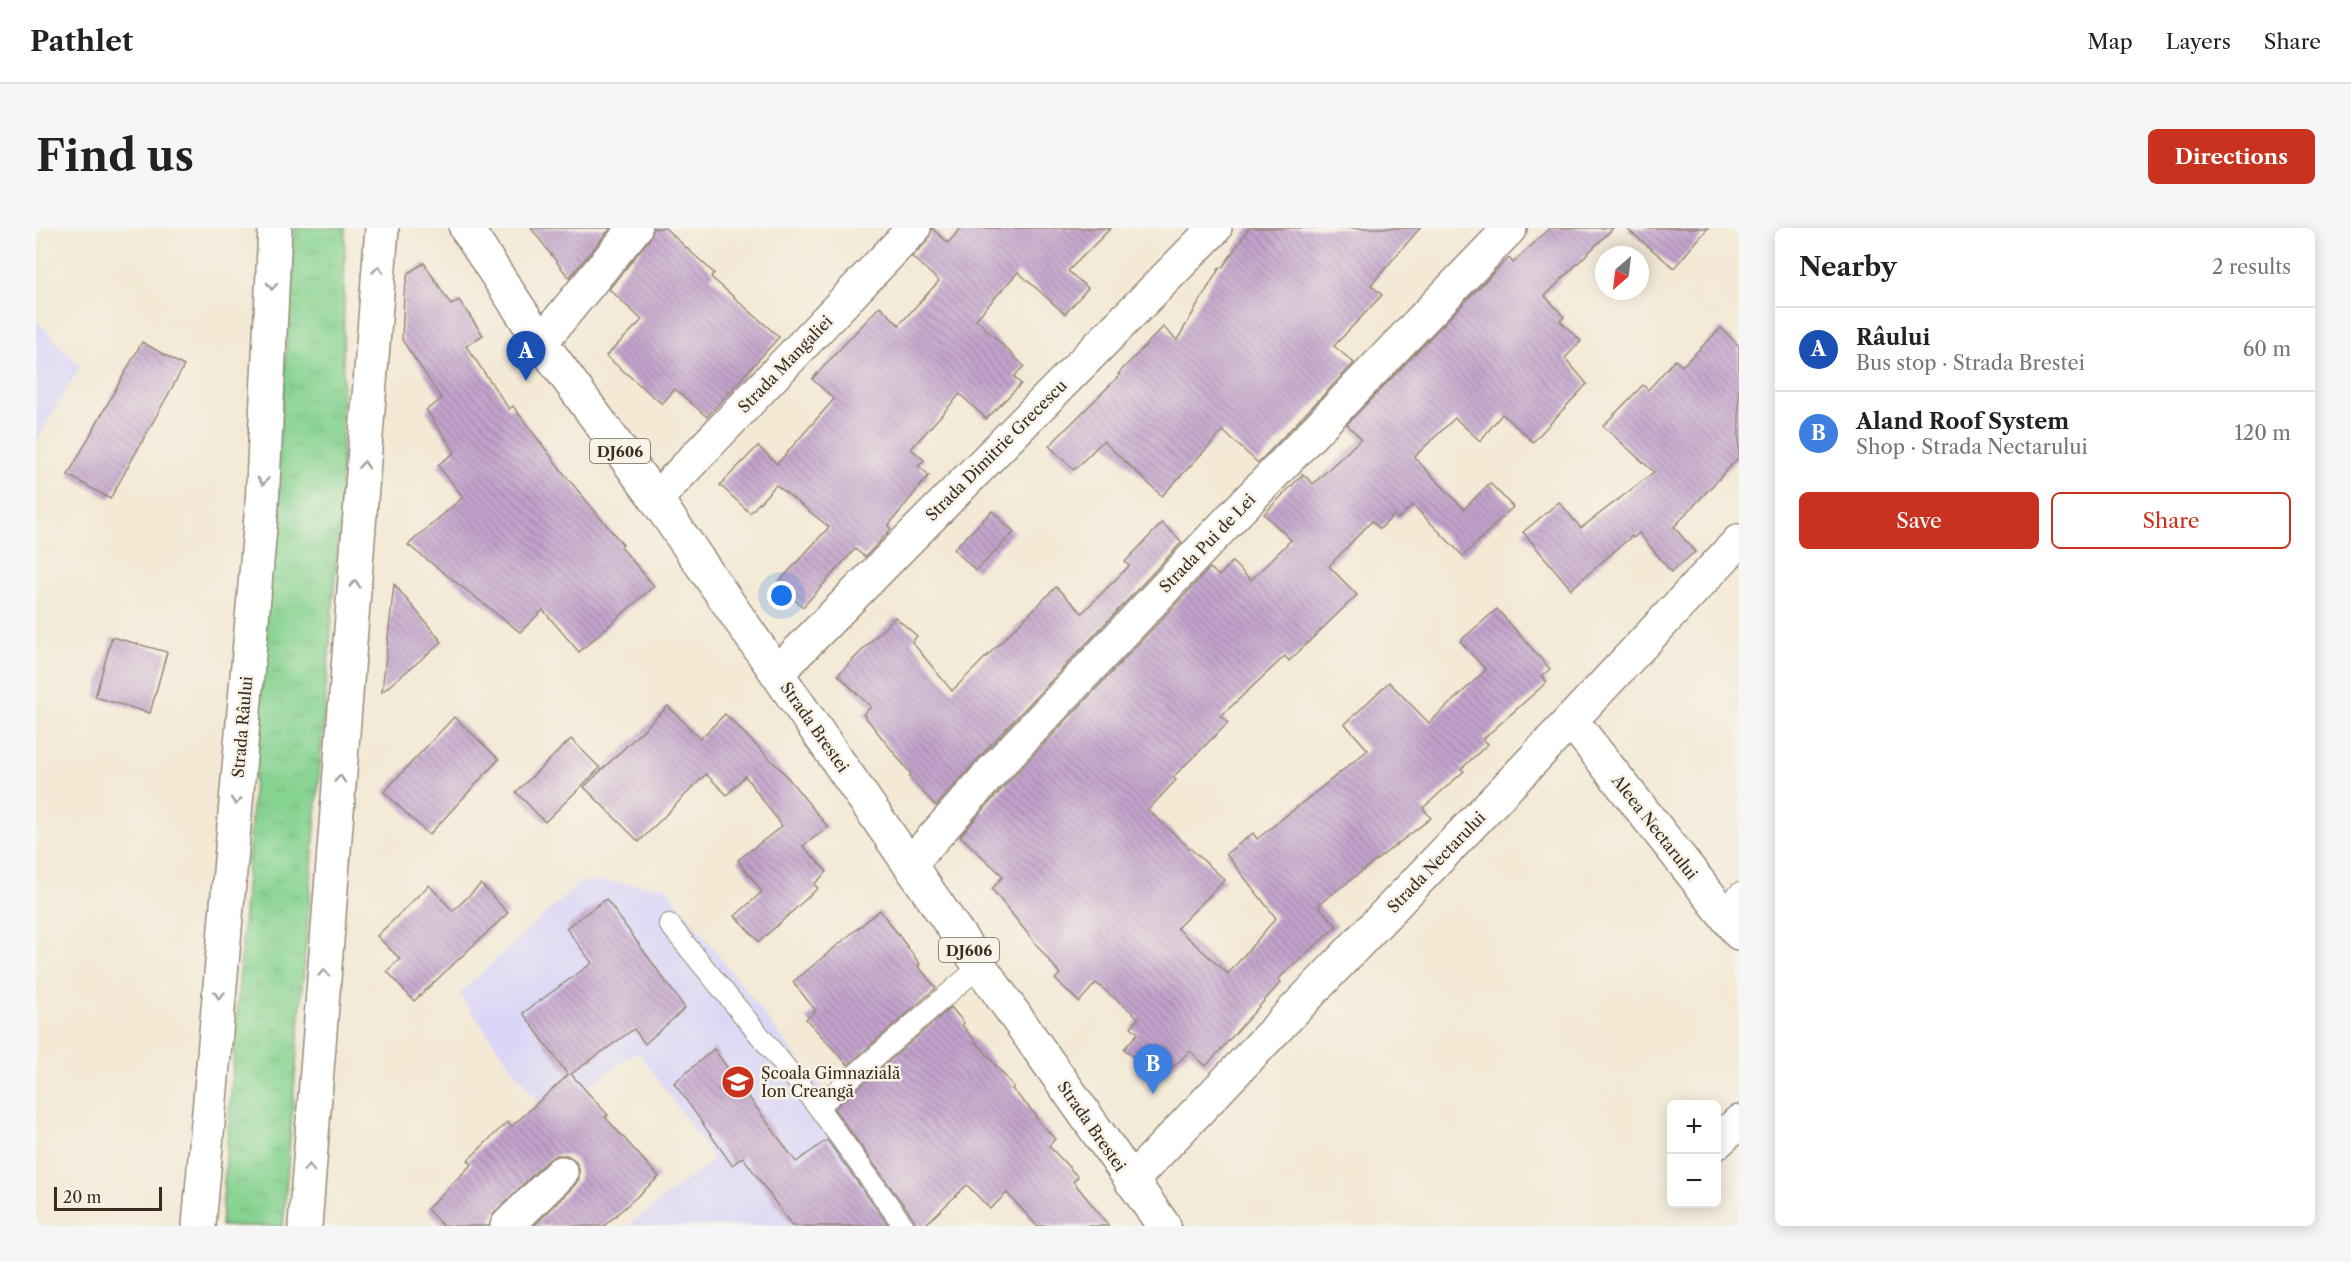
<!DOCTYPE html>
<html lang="en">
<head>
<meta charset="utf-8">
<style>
	body { margin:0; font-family:"Libre Caslon Text",serif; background:#f6f6f6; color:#222 }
	.controls { position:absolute; right:18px; bottom:18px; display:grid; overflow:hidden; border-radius:9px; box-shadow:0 3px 15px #0003 }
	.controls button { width:54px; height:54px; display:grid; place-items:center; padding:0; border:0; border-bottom:2px solid #e0e0e0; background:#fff; color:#222; font:30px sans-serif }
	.compass { position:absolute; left:1559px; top:18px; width:54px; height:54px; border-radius:50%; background:#fff; box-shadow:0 3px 15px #0003; rotate:208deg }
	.scale { position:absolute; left:18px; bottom:15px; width:108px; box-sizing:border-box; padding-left:6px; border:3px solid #3b2a1e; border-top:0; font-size:16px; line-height:21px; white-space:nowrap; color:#3b2a1e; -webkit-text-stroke:4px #f7f3e8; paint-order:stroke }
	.you { position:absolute; left:746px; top:368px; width:21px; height:21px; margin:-15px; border:4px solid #fff; border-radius:50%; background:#1a73e8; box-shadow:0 0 0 9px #1a73e833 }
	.badge { display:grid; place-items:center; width:39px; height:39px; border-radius:50%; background:#c8321e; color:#fff; font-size:20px; font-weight:700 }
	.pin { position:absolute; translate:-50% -50px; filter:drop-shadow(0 2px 3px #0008) }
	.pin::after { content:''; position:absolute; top:32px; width:21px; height:18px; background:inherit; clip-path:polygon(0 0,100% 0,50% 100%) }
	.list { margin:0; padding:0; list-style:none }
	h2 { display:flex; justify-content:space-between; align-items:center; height:78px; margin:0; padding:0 24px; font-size:26px }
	h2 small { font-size:20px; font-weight:400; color:#767676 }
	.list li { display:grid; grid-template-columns:39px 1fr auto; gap:18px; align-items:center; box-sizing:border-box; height:84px; padding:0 24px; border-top:2px solid #e0e0e0 }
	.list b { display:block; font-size:22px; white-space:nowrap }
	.list p { margin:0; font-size:20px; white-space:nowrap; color:#767676 }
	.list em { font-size:20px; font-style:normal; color:#767676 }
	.actions { display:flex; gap:12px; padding:18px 24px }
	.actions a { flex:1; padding:14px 0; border:2px solid #c8321e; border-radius:9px; text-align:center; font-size:21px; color:#c8321e }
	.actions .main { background:#c8321e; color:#fff }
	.map { position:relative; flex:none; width:1703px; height:998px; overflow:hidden; border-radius:9px }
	header { display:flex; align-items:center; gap:36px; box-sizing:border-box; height:84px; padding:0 30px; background:#fff; border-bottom:2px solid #e0e0e0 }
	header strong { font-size:28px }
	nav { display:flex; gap:33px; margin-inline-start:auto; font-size:21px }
	.intro { display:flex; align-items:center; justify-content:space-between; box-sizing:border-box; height:144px; padding:0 36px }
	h1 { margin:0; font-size:42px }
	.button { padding:15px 27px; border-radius:9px; background:#c8321e; color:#fff; font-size:21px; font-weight:700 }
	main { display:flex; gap:36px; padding:0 36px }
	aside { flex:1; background:#fff; border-radius:9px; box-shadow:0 3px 15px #0003 }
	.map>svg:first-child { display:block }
</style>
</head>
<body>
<header>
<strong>Pathlet</strong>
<nav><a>Map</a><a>Layers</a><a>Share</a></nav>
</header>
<div class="intro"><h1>Find us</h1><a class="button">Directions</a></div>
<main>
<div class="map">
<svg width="1703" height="998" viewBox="0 0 1703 998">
	<defs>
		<pattern id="grass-tufts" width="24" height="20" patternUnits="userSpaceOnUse" patternTransform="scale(1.5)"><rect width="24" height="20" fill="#87d391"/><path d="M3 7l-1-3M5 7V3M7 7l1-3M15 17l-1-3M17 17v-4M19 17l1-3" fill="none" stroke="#75b57d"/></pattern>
		<pattern id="building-back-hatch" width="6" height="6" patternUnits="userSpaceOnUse" patternTransform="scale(1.5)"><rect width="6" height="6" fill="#c3a3cc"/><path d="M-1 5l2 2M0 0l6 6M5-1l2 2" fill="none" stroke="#a085a5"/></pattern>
	</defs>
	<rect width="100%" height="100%" fill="#f7f3e8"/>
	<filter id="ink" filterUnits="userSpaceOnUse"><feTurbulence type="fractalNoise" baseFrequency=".0167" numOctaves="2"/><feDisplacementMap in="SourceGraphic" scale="12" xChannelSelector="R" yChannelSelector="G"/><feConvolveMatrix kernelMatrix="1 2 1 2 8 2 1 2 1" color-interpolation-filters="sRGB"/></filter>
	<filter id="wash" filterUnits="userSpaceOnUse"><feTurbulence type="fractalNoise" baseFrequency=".008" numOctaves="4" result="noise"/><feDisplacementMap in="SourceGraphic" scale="24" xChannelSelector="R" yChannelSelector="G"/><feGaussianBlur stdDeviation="1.35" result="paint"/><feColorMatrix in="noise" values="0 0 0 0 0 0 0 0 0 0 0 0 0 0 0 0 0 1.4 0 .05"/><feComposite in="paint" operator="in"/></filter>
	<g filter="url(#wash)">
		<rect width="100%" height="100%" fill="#f3e9d5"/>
		<!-- built -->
		<g fill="#dad6f7">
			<path d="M0 92 44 139 0 214Z"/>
			<path d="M545 653 629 658 804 885 884 998H592L678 931 602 823 512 888 423 766Z"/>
		</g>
		<!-- grass -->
		<path fill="url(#grass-tufts)" stroke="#617e58" stroke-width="1.5" d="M259 0H309L305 275 247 998H185Z"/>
		<g id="blocks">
			<!-- building -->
			<g fill="url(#building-back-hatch)">
				<path d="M495 0H575L533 50Z"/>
				<path d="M617 0H629L678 45 675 49 743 109 671 189 639 161 626 176 570 128 606 92 573 61 613 12Z"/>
				<path d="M896 0 912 15 925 0H1075L1032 43 1052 60 1029 86 982 44 940 91 988 138 978 149 985 156 950 191 924 166 875 221 888 232 882 238 893 247 852 298 855 301 829 329 819 321 767 379 741 356 793 299 740 257 714 285 684 257 722 218 741 236 798 171 776 151 844 78 863 97 903 53 876 29 892 12Z"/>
				<path d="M1213 0H1384L1335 57 1346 67 1298 118 1318 135 1222 235 1187 203 1126 268 1067 213 1038 242 1013 218 1084 147 1082 146 1127 99 1141 112 1184 39 1186 40Z"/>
				<path d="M1514 0H1577L1509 68 1528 89 1524 93 1545 113 1529 130 1551 156 1497 214 1466 186 1444 213 1419 190 1378 229 1428 281 1454 255 1477 279 1427 328 1377 277 1362 291 1358 287 1344 301 1336 293 1293 338 1321 367 1253 433 1249 428 1185 488 1192 495 1137 549 1140 552 1112 582 1189 652 1141 700 1192 746 1240 690 1190 626 1217 605 1221 611 1332 522 1309 496 1353 454 1393 495 1450 442 1424 413 1461 381 1514 441 1506 448 1511 454 1447 511 1452 516 1425 541 1428 543 1387 580 1395 590 1282 677 1301 698 1242 751 1245 754 1170 838 1154 823 1123 852 1088 821 1102 805 1095 799 1103 790 1060 755 1043 774 1019 751 1024 746 956 661 967 648 924 608 975 551 1174 340 1183 348 1196 334 1215 352 1255 312 1228 286 1267 246 1277 256 1325 211 1311 196 1456 46 1473 30 1477 35Z"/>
				<path d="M1590 0H1672L1638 40Z"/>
				<path d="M388 35 415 77 423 72 447 107 430 118 473 181 477 178 529 247 587 317 585 319 618 358 543 424 507 382 484 404 372 317 427 269 402 237 419 224 390 182 406 171 366 112 368 65 372 45Z"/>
				<path d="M1685 100 1703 118V229L1638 299 1659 324 1635 344 1603 305 1597 310 1596 308 1535 361 1487 304 1523 274 1545 300 1618 244 1567 198 1607 157 1612 162 1639 132 1646 138Z"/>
				<path d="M106 114 148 138 74 271 32 247Z"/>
				<path d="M956 283 978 304 940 343 918 321Z"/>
				<path d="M1126 295 1146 314 947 525 900 578 873 549 875 546 827 486 835 479 802 447 859 389 881 408 876 414 916 463 1020 359 1046 385 1093 338 1089 334Z"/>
				<path d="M358 356 406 414 346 464Z"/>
				<path d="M76 409 131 424 114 485 59 469Z"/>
				<path d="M632 478 664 511 689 486 748 545 792 599 767 618 791 644 778 656 782 660 723 714 699 688 726 664 702 632 746 598 709 548 691 567 670 546 603 614 548 559Z"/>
				<path d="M418 489 463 531 393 607 348 564Z"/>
				<path d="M535 511 564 540 509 594 480 564Z"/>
				<path d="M445 656 472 685 378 773 351 743 364 731 341 708 393 657 417 683Z"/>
				<path d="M570 671 649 780 609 816 598 801 535 846 572 887 569 889 623 949 568 998H498L538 958 543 951V941L539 932 531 927H521L512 932 458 985 453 998H407L391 981 436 936 432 932 471 894 475 899 532 847 487 785 556 735 530 700Z"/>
				<path d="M844 682 884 736 882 738 900 760 812 837 770 791 780 783 757 754Z"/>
				<path d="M915 779 928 795 926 797 978 859 976 861 1000 887 999 889 1019 911 1013 918 1042 949 1037 953 1073 998H1001L971 965 954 981 931 957 888 998H880L878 991 798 881Z"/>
				<path d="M678 821 760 934 791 912 853 998H756L707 929 696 937 638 855Z"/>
			</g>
		</g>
	</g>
	<g filter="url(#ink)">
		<use href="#blocks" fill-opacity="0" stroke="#978a7a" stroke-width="1.5"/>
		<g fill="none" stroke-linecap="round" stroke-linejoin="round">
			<defs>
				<g id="service">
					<path d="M1687 684 1703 665"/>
					<path d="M633 696 782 879 868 998"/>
					<path d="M782 879 944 738"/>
				</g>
				<g id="minor">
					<path d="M505 114 599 0"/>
					<path d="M620 271 878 0"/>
					<path d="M741 445 1179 0"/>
					<path d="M1535 492 1703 705"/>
					<path d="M874 636 961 538 1176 310 1474 0"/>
					<path d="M1680 915 1703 894"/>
					<path d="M1095 953 1535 492 1703 313"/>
					<path d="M471 998 525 945"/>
				</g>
				<g id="secondary">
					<path d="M163 998 226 277 239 0"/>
					<path d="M269 998 346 0"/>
				</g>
				<path id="primary" d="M430 0 505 114 620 271 944 738 1128 998"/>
			</defs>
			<!-- service casing -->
			<use href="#service" stroke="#978a7a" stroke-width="22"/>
			<!-- minor casing -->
			<use href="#minor" stroke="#978a7a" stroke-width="36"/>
			<!-- secondary casing -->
			<use href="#secondary" stroke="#978a7a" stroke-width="36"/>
			<!-- primary casing -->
			<use href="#primary" stroke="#978a7a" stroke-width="36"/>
			<!-- service -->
			<use href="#service" stroke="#fff" stroke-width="20"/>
			<!-- minor -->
			<use href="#minor" stroke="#fff" stroke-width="33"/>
			<!-- secondary -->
			<use href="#secondary" stroke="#fff" stroke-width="33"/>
			<!-- primary -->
			<use href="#primary" stroke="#fff" stroke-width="33"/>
		</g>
		<!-- one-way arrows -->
		<defs><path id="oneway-chevron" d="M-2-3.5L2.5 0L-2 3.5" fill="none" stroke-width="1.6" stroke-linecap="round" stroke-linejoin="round" transform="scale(1.5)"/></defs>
		<g stroke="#a79f9a">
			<use href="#oneway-chevron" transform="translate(342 42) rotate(-86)"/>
			<use href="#oneway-chevron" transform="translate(236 58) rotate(93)"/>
			<use href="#oneway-chevron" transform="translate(328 237) rotate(-86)"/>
			<use href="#oneway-chevron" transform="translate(227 253) rotate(93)"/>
			<use href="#oneway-chevron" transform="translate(319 356) rotate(-86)"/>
			<use href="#oneway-chevron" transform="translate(304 551) rotate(-86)"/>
			<use href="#oneway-chevron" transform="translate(200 573) rotate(95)"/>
			<use href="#oneway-chevron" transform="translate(288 745) rotate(-86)"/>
			<use href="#oneway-chevron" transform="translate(183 767) rotate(95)"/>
			<use href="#oneway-chevron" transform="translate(273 940) rotate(-86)"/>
		</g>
	</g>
	<!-- icons -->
	<defs>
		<symbol id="school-disc" viewBox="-11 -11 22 22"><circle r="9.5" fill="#c8321e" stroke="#f7f3e8"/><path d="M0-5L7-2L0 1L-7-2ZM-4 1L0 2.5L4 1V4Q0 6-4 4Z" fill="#fff"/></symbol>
	</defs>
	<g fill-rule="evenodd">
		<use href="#school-disc" x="683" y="835" width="38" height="38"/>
	</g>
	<g text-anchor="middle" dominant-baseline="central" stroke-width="5" stroke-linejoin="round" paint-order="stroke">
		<!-- shield labels -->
		<g fill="#f7f3e8" stroke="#73665b" stroke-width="1.5">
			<rect x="554" y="211" width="60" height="24" rx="4.5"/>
			<rect x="903" y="710" width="60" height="24" rx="4.5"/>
		</g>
		<g font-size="15" font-weight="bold" fill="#3b2a1e">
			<text x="584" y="223">DJ606</text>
			<text x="933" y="722">DJ606</text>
		</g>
		<!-- street labels -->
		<g font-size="16" fill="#3b2a1e" stroke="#f7f3e8">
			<text transform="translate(749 136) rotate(-46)">Strada Mangaliei</text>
			<text transform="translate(960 222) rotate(-45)">Strada Dimitrie Grecescu</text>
			<text transform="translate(1171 315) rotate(-46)">Strada Pui de Lei</text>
			<text transform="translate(206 499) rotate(-85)">Strada Râului</text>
			<text transform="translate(779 499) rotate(55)">Strada Brestei</text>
			<text transform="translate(1619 599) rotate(52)">Aleea Nectarului</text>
			<text transform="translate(1400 634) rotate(-46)">Strada Nectarului</text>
			<text transform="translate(1056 898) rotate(55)">Strada Brestei</text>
		</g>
		<!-- poi labels -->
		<g font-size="16" fill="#3b2a1e" stroke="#f7f3e8" text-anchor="start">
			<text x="725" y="845">Școala Gimnazială<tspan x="725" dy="18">Ion Creangă</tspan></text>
		</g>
	</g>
</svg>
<div class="controls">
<button>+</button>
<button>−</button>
</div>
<svg class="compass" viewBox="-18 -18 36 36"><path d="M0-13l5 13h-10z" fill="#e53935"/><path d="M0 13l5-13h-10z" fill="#767676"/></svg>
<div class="scale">20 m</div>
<div class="you"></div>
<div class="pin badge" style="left:490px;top:153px;background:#1a4fb4">A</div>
<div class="pin badge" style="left:1117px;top:866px;background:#3f7fe0">B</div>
</div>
<aside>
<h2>Nearby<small>2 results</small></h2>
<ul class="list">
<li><span class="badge" style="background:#1a4fb4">A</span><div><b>Râului</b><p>Bus stop · Strada Brestei</p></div><em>60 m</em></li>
<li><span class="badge" style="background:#3f7fe0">B</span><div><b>Aland Roof System</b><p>Shop · Strada Nectarului</p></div><em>120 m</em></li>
</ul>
<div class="actions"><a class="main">Save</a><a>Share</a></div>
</aside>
</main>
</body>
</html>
